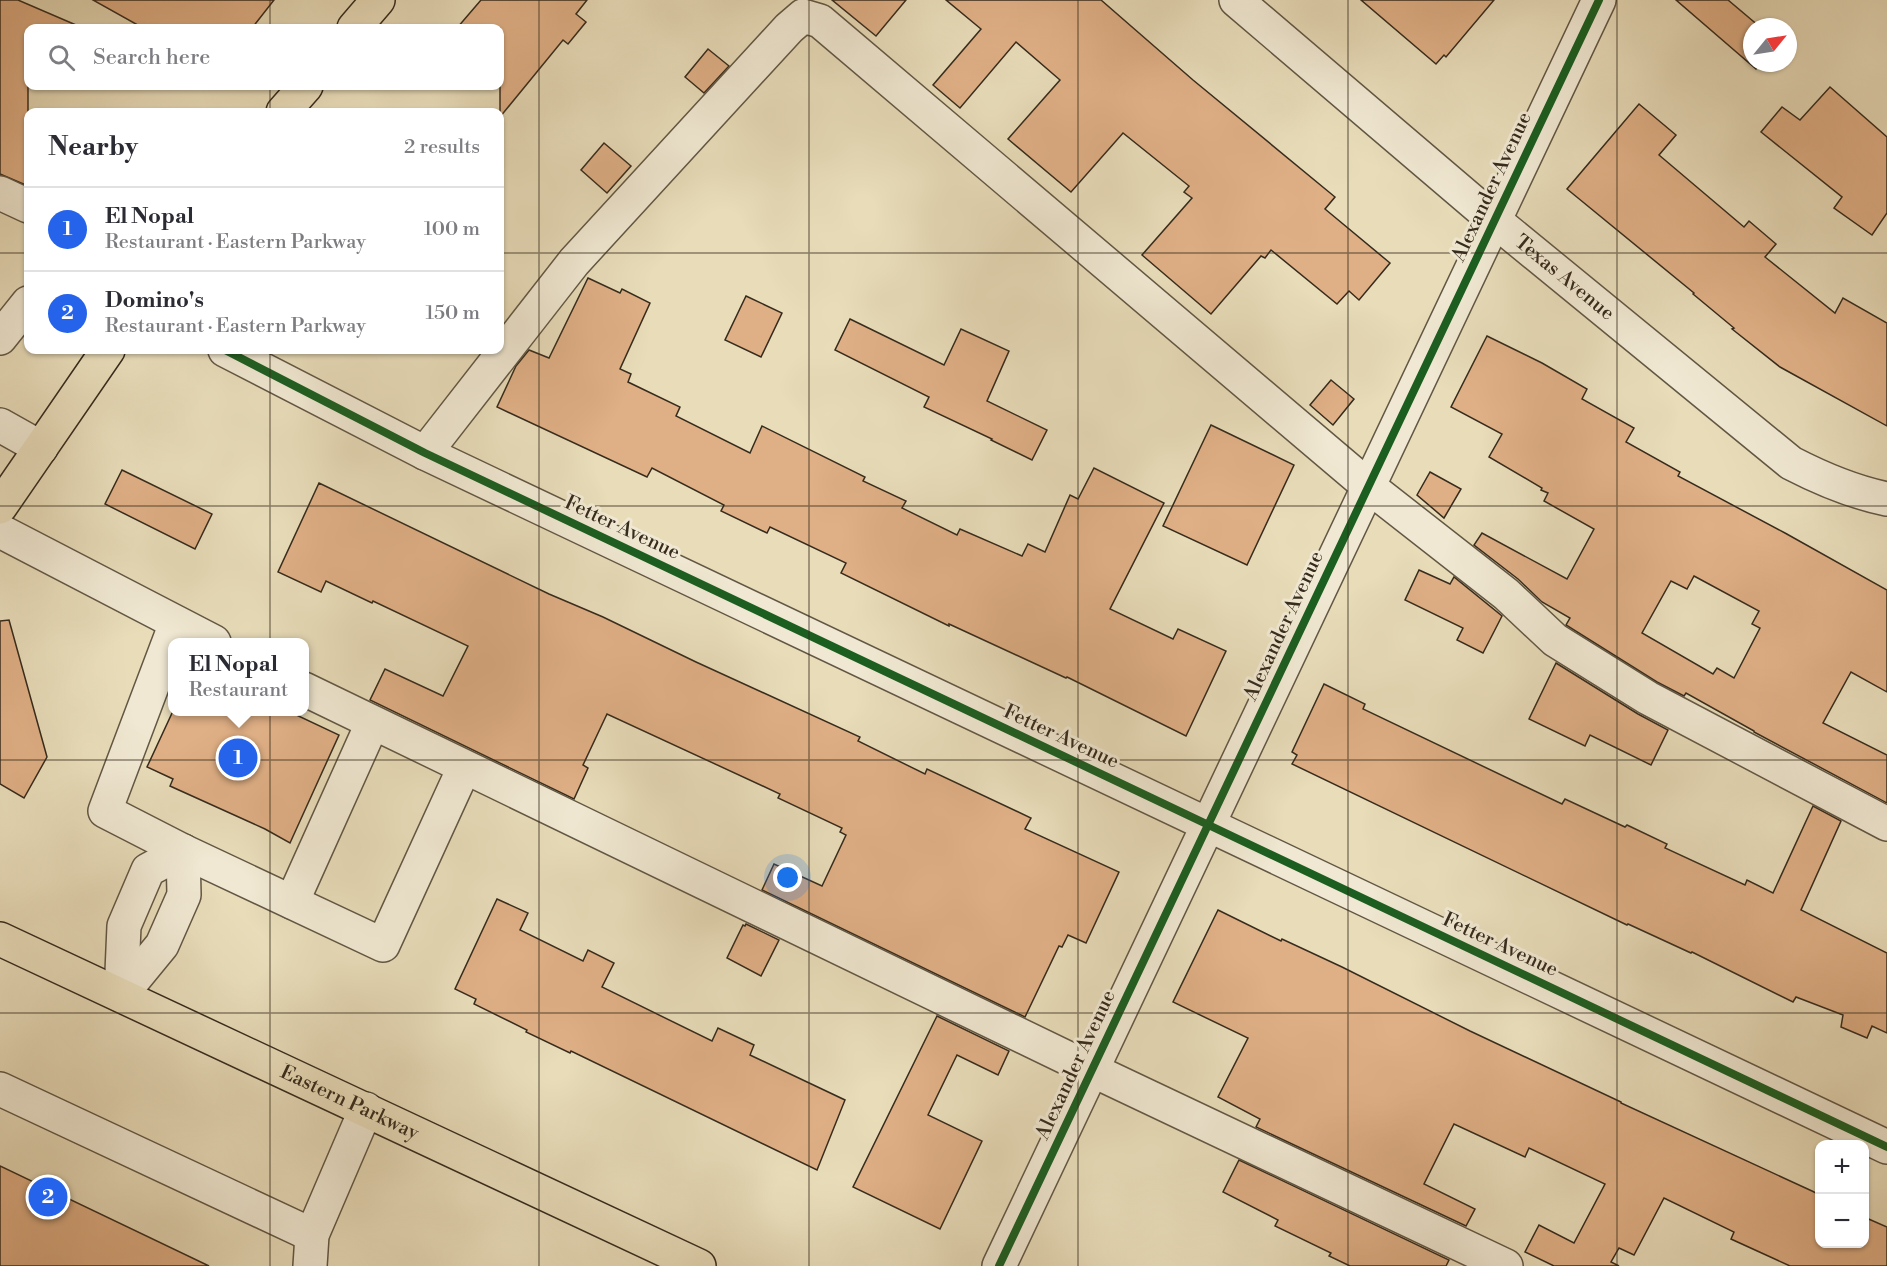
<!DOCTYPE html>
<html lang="en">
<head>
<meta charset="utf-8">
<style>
	body { margin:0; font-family:"Libre Bodoni",serif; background:#f2f2f3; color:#2b2b33 }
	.controls { position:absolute; right:18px; bottom:18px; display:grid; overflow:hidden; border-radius:12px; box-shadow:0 2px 4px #0004 }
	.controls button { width:54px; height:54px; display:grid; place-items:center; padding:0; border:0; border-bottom:2px solid #e1e1e2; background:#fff; color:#2b2b33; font:30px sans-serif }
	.compass { position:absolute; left:1743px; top:18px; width:54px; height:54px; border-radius:50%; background:#fff; box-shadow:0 2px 4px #0004; rotate:60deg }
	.you { position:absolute; left:788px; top:878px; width:21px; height:21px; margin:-15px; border:4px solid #fff; border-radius:50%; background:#1a73e8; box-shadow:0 0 0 9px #1a73e833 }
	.badge { display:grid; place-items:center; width:39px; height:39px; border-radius:50%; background:#2563eb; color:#fff; font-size:20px; font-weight:700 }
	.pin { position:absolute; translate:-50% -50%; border:3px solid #fff; box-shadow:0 2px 6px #0006 }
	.popup { position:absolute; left:168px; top:638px; width:141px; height:78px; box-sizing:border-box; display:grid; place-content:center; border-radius:12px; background:#fff; filter:drop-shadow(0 2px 4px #0005); font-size:20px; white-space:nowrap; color:#7c7c81 }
	.popup b { font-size:22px; color:#2b2b33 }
	.popup::after { content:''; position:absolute; left:50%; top:100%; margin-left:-12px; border:12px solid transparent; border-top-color:#fff }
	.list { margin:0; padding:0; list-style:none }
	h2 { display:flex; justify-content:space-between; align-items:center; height:78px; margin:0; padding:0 24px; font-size:26px }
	h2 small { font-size:20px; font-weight:400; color:#7c7c81 }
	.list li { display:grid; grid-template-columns:39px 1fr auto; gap:18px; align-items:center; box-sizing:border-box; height:84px; padding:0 24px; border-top:2px solid #e1e1e2 }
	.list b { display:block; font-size:22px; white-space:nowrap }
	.list p { margin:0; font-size:20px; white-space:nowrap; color:#7c7c81 }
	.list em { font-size:20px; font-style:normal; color:#7c7c81 }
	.icon { flex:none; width:33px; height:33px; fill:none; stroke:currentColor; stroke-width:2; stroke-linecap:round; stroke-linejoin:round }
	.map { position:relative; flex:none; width:1887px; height:1266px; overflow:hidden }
	.search { position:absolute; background:#fff; box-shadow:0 2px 4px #0004; left:24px; top:24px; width:480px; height:66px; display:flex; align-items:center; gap:15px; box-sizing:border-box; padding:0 21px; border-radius:12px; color:#7c7c81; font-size:22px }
	.panel { position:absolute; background:#fff; box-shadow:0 2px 4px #0004; left:24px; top:108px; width:480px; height:246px; border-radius:12px }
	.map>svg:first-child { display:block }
</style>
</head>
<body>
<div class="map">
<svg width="1887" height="1266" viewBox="0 0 1887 1266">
	<rect width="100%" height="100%" fill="#e8dcb9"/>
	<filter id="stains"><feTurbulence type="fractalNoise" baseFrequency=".00333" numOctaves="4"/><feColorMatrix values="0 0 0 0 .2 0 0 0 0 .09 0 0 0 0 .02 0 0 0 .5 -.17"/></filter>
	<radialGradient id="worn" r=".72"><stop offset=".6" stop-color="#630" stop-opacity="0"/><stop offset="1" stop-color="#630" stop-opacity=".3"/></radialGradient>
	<!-- building -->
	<g fill="#dfaf85" stroke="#362b1d" stroke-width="1.5" fill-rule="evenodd">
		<path d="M0 0H18L83 28H28V186L0 174Z"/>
		<path d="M93 0H274L252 28H143Z"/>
		<path d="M481 0H587L576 14 586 22 568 44 563 40 500 117V28H457Z"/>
		<path d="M832 0H906L876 36Z"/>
		<path d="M946 0H1101L1193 80 1335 197 1325 209 1390 263 1359 300 1349 291 1337 304 1271 250 1265 258 1261 256 1211 314 1142 255 1192 198 1184 192 1189 186 1123 133 1071 192 1008 139 1060 80 1016 42 960 108 933 85 981 29Z"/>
		<path d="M1361 0H1494L1446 57 1444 55 1436 64Z"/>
		<path d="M1676 0H1728L1760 27H1752V63H1762L1756 69Z"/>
		<path d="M708 49 729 66 704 93 685 77Z"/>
		<path d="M1830 87 1887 137V213L1872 235 1834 208 1842 197 1761 132 1782 107 1800 120Z"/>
		<path d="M1639 104 1676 135 1659 155 1744 227 1749 221 1776 244 1765 257 1835 313 1843 298 1887 323V426L1780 367 1732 329 1734 328 1693 294 1694 293 1567 189Z"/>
		<path d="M604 143 631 166 607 193 581 170Z"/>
		<path d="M588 278 620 293 622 289 650 303 620 369 631 374 628 382 680 407 676 416 750 453 762 426 865 477 863 481 906 501 902 508 957 535 960 529 1022 556 1028 544 1045 552 1070 495 1078 499 1094 468 1164 503 1110 609 1173 639 1178 629 1226 651 1186 736 1067 677 1066 678 949 624V626L841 573 846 563 770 527 767 533 721 511 724 505 652 468 647 477 497 407 516 366 529 350 549 358Z"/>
		<path d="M746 296 782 313 761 357 725 340Z"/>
		<path d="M850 319 944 365 961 329 1009 351 987 401 1047 430 1032 460 991 440 992 439 924 407 929 397 835 350Z"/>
		<path d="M1487 336 1542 363 1587 389 1582 399 1634 428 1626 442 1680 472 1678 476 1785 533 1887 590V692L1851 672 1823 723 1887 755V803L1754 732V731L1686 693 1684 696 1657 682 1566 625 1570 618 1542 602 1518 579 1474 545 1482 533 1567 579 1594 529 1544 501 1548 493 1541 490 1542 488 1489 457 1502 434 1451 407ZM1694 576 1759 611 1752 624 1760 628 1734 678 1717 668 1713 674 1642 633 1671 581 1687 589Z"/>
		<path d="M1331 380 1354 399 1333 425 1310 405Z"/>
		<path d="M1211 425 1294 465 1247 565 1163 526Z"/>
		<path d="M122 470 212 514 195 549 105 504Z"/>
		<path d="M1430 472 1461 489 1444 518 1417 495Z"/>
		<path d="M319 483 549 594 603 617 696 662 860 737 858 741 925 774 927 769 1031 818 1025 829 1119 872 1086 943 1068 935 1062 947 1059 946 1025 1017 762 890 774 864 822 886 846 835 840 832 842 828 778 798 780 794 607 714 583 765 588 768 574 799 370 700 385 669 443 696 468 646 373 601 372 603 326 581 321 592 278 572Z"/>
		<path d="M1419 570 1450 584 1454 577 1502 616 1483 653 1457 640 1463 628 1405 600Z"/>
		<path d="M9 620 47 757 24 798 0 784V621Z"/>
		<path d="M1556 663 1638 714 1668 730 1651 765 1590 735 1585 746 1529 719Z"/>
		<path d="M1324 684 1365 704 1363 709 1562 804 1565 799 1625 827 1627 825 1667 844 1665 848 1745 885 1747 880 1773 893 1813 806 1841 821 1801 910 1887 953V1033L1872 1026 1867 1038 1841 1027 1843 1015 1796 997 1793 1002 1692 952 1691 953 1628 924 1627 925 1292 764 1297 755 1292 752Z"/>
		<path d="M173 711H288L339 735 290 843 265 829 170 786 173 779 147 767Z"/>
		<path d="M497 899 528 913 520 930 583 961 588 950 614 963 602 987 712 1041 718 1028 754 1045 750 1055 845 1100 817 1170 571 1051 570 1053 526 1032 527 1030 474 1004 476 999 455 989Z"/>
		<path d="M1218 910 1281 941 1282 939 1342 967 1470 1031 1621 1102V1103L1812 1191 1820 1195V1244H1864V1217L1887 1227V1266H1790L1731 1239 1734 1232 1664 1198 1634 1255 1619 1248 1611 1262 1619 1266H1554L1525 1252 1539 1225 1574 1243 1605 1184 1529 1148 1525 1157 1454 1124 1424 1184 1475 1209 1466 1226 1256 1127 1260 1119 1218 1097 1248 1038 1173 1002Z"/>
		<path d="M746 924 779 940 761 976 727 958 743 925 745 926Z"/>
		<path d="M937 1016 1009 1051 998 1075 957 1055 928 1115 982 1141 940 1229 853 1187Z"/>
		<path d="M1239 1160 1449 1260 1446 1266H1350L1329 1256 1331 1253 1275 1226 1278 1220 1223 1192Z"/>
		<path d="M0 1166 209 1266H0Z"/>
	</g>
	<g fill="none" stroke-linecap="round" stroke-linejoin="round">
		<defs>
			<g id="minor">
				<path id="s1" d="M1236 0 1494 220 1791 463C1822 479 1852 492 1887 499"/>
				<path d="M0 193 28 206"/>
				<path d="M0 338 28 303"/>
				<path d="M225 350 425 453 1887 1147"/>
				<path d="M0 425 41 448"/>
				<path d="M425 453 574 262 789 28 803 16 820 21 1368 486 1506 594 1555 640 1648 698 1887 824"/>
				<path d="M0 531 214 642"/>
				<path d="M176 623 105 811 183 851 383 945 464 768"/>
				<path d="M304 689 1092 1070 1506 1266"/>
				<path d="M292 902 372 724"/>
				<path d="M121 995 124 926 148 870 183 851"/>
				<path d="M121 995 162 945 184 895 183 851"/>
				<path d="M0 1089 312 1235"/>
				<path d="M310 1266 312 1235 366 1109"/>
				<path d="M999 1266 1599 0"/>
			</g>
			<g id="major">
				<path d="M354 28 378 0"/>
				<path d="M283 112 306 86"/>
				<path d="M0 507 108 350"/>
				<path id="s2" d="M0 939 699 1266"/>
			</g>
		</defs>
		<!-- minor casing -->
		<use href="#minor" stroke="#625744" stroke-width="36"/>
		<!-- major casing -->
		<use href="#major" stroke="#362b1d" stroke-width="36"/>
		<!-- minor -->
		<use href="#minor" stroke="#f0e8d2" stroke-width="33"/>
		<!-- major -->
		<use href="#major" stroke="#e8dcb9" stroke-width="33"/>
		<defs>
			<g id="cycleway">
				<path d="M225 350 425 453 1887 1147"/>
				<path d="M999 1266 1599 0"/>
			</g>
		</defs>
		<!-- cycleway casing -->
		<use href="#cycleway" stroke="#f0e8d2" stroke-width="11"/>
		<!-- cycleway -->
		<use href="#cycleway" stroke="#1b5e20" stroke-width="8"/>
	</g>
	<!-- grid -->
	<path fill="none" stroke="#362b1d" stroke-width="1.5" stroke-opacity="0.55" d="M270 0V28M539 0V1266M809 0V1266M1078 0V1266M1348 0V1266M1617 0V1266M270 86V112M0 253H28M500 253H1887M270 350V1266M0 506H1887M0 760H1887M0 1013H1887"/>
	<g text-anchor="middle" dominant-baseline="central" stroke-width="6" stroke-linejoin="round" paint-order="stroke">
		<!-- street labels -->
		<g font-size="20" fill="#362b1d" stroke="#f0e8d2">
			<text transform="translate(1492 187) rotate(-65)">Alexander Avenue</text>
			<text stroke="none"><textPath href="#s1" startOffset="430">Texas Avenue</textPath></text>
			<text transform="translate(622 528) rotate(25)">Fetter Avenue</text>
			<text transform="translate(1284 626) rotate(-65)">Alexander Avenue</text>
			<text transform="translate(1061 737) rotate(25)">Fetter Avenue</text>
			<text transform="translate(1500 945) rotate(25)">Fetter Avenue</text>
			<text transform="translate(1076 1065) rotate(-65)">Alexander Avenue</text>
			<text stroke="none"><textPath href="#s2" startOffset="386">Eastern Parkway</textPath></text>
		</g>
	</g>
	<rect width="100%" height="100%" filter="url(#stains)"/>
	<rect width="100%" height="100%" fill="url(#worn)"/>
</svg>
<div class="controls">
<button>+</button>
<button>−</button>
</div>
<svg class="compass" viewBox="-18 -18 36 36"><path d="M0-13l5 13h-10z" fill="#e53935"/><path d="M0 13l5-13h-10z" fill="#7c7c81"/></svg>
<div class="you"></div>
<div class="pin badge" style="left:238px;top:758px">1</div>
<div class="popup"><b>El Nopal</b>Restaurant</div>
<div class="pin badge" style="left:48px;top:1197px">2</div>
<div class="search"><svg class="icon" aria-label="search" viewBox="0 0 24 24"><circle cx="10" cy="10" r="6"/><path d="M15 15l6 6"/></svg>Search here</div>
<section class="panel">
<h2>Nearby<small>2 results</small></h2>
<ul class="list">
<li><span class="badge">1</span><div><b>El Nopal</b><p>Restaurant · Eastern Parkway</p></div><em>100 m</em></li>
<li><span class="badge">2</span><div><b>Domino's</b><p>Restaurant · Eastern Parkway</p></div><em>150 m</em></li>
</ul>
</section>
</div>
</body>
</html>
